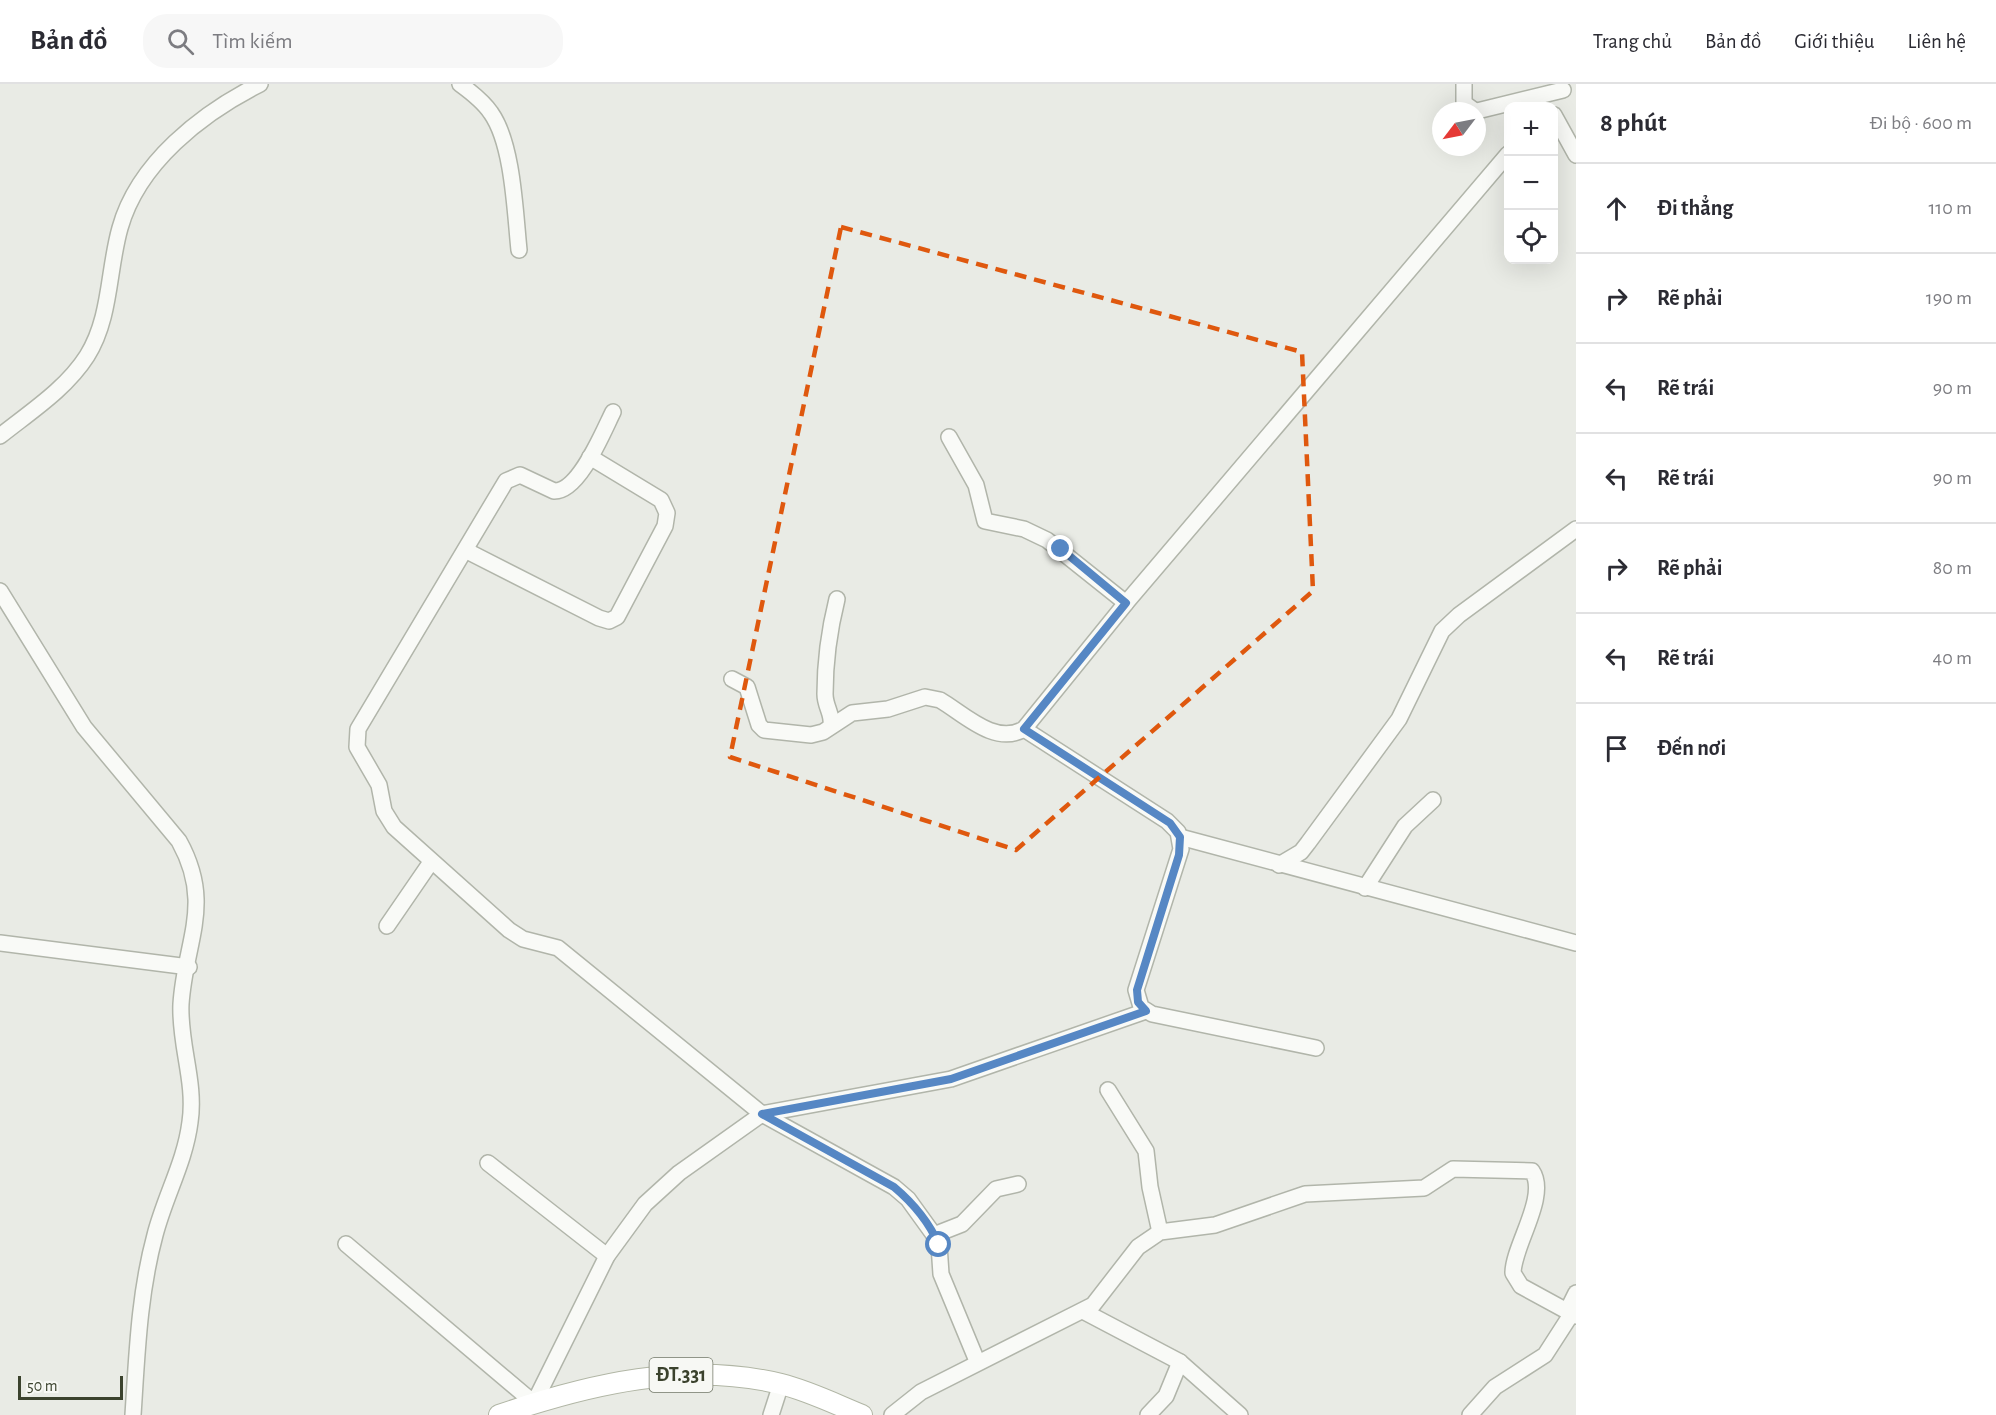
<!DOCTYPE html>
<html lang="vi">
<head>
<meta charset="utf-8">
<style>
	body { margin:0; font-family:"Alegreya Sans",sans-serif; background:#f7f7f7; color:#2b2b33 }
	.controls { position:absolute; right:18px; top:18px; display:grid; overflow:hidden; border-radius:12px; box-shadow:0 6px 24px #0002 }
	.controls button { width:54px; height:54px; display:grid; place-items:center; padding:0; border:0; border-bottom:2px solid #e1e1e2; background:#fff; color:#2b2b33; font:30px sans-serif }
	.compass { position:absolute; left:1432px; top:18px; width:54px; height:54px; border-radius:50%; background:#fff; box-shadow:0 6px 24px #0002; rotate:238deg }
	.scale { position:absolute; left:18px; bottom:15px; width:105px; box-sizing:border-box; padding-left:6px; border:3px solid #3b422d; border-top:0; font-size:16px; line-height:21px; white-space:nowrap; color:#3b422d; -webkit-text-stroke:4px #f7f8f4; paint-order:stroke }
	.stop { position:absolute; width:18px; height:18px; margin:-14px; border:4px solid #5687c4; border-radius:50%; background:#fff }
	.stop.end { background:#5687c4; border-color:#fff; box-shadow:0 2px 6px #0008 }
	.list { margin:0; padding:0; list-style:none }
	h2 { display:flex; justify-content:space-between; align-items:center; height:78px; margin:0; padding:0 24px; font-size:26px }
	h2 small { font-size:20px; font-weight:400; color:#7c7c81 }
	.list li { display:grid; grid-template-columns:39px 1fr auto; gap:18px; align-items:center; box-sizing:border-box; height:90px; padding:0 24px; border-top:2px solid #e1e1e2 }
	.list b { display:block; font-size:22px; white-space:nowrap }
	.list em { font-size:20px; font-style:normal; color:#7c7c81 }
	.icon { flex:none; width:33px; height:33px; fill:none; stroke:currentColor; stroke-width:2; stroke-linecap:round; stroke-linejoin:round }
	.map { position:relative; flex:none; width:1576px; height:1331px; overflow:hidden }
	header { display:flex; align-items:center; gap:36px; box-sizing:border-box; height:84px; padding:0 30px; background:#fff; border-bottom:2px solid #e1e1e2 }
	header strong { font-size:28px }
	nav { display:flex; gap:33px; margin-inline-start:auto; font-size:21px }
	.search { width:420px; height:54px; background:#f7f7f7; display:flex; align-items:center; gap:15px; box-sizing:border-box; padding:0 21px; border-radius:24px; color:#7c7c81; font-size:22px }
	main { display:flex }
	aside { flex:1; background:#fff }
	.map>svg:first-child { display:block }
</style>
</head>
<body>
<header>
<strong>Bản đồ</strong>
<div class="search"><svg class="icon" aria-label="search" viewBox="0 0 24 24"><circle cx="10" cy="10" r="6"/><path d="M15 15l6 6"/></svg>Tìm kiếm</div>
<nav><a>Trang chủ</a><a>Bản đồ</a><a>Giới thiệu</a><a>Liên hệ</a></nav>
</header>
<main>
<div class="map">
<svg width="1576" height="1331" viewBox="0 0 1576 1331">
	<rect width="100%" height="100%" fill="#e9ebe5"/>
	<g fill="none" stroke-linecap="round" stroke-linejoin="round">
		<defs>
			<g id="minor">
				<path d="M460 0C471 8 483 17 491 29 513 60 515 128 519 166"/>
				<path d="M1464 0V19L1475 27"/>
				<path d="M1477 27 1563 6"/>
				<path d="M1554 31 1576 71"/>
				<path d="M613 328C603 348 579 408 554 407L520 391 506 397 358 645 357 663 379 701 384 727 394 743 509 846 523 855 558 864 762 1030 894 1103 908 1115 934 1151 939 1161 941 1190 977 1277"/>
				<path d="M0 352C30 328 66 305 87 272 111 234 108 186 120 144 138 79 202 29 260 0"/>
				<path d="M949 353 976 401 985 437 1024 445 1047 456 1126 519"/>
				<path d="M467 467 599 534 609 537 617 533 665 442 667 429 661 416 590 373"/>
				<path d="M0 507 84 643 179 757C214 820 185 857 181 920 179 960 196 998 190 1038 185 1078 165 1112 155 1151 139 1210 137 1270 133 1331"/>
				<path d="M732 595 747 603 759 641 764 646 811 651 823 648 852 629 888 625 925 613 940 616C964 630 995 662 1024 645L1126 519 1508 70"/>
				<path d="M831 642C833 630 825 623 825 610 825 578 829 547 837 515"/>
				<path d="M1024 645 1167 737 1178 748 1181 765 1136 906 1141 923 1152 930 1316 964"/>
				<path d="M1180 753 1576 859"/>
				<path d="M1279 781 1301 768 1308 759 1399 635 1442 547 1459 531 1576 445"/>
				<path d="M1365 804 1405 742 1433 716"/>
				<path d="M387 842 431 778"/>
				<path d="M0 859 189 883"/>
				<path d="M1108 1006 1146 1067 1150 1103 1160 1148"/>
				<path d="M488 1079 607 1172"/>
				<path d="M934 1151 962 1140 996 1105 1018 1100"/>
				<path d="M346 1160 534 1319 607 1172 645 1120 679 1089 762 1030 951 995 1146 927"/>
				<path d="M1083 1227 1180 1278 1240 1331"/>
				<path d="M1567 1227 1576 1209"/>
				<path d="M771 1331 781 1300"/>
				<path d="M892 1331 921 1308 1093 1221 1138 1163 1160 1148 1215 1141 1305 1110 1424 1104 1453 1085 1532 1087C1549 1112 1513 1162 1513 1189L1521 1202 1576 1232"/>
				<path d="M1148 1331 1166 1312 1180 1278"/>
				<path d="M1470 1331 1495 1303 1545 1271 1572 1229"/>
			</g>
			<path id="major" d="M499 1331C589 1300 686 1277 781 1300 809 1307 835 1320 862 1331"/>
		</defs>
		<!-- minor casing -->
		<use href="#minor" stroke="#b1b5aa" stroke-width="18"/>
		<!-- major casing -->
		<use href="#major" stroke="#b1b6a5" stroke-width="22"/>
		<!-- minor -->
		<use href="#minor" stroke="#f9faf7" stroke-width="15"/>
		<!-- major -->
		<use href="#major" stroke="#fff" stroke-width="20"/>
	</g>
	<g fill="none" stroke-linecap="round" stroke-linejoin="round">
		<!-- route -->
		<path stroke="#5687c4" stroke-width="8" d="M939 1161C929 1138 913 1119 894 1103L762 1030 951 995 1146 927 1138 918 1137 906 1179 771 1180 753 1170 739 1024 645 1126 519 1061 465"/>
	</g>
	<!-- marked area -->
	<path fill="none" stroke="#df580e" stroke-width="4.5" stroke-dasharray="12 8" stroke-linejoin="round" d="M841 143 1302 268 1313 507 1016 766 730 673Z"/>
	<g text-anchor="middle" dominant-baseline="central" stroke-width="4.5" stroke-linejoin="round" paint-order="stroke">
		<!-- shield labels -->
		<rect fill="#f7f8f4" stroke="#737969" stroke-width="1.5" x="649.5" y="1274" width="63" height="34" rx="4.5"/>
		<g font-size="20" font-weight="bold" fill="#3b422d">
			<text x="681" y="1291">ĐT.331</text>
		</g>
	</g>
</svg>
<div class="controls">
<button>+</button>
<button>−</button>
<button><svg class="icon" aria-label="locate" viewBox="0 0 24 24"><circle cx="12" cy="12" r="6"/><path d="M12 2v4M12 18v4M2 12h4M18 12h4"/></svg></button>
</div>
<svg class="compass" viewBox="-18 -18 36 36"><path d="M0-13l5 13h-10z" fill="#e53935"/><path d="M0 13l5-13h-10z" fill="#7c7c81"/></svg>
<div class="scale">50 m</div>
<div class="stop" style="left:939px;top:1161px"></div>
<div class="stop end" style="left:1061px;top:465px"></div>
</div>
<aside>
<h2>8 phút<small>Đi bộ · 600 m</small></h2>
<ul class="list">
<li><svg class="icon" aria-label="ahead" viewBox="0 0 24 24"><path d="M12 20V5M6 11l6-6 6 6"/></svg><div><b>Đi thẳng</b></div><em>110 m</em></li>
<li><svg class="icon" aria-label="right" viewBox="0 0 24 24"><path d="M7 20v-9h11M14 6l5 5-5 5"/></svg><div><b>Rẽ phải</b></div><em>190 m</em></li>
<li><svg class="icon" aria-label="left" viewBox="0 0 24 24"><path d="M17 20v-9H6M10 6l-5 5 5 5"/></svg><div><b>Rẽ trái</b></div><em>90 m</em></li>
<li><svg class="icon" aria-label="left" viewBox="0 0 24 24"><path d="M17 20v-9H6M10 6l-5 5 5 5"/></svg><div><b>Rẽ trái</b></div><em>90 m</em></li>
<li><svg class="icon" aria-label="right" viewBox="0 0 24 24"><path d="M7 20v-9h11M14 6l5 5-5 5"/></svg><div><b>Rẽ phải</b></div><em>80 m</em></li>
<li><svg class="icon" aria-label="left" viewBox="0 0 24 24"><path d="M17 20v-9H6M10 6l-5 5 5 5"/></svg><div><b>Rẽ trái</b></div><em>40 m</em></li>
<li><svg class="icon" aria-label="arrive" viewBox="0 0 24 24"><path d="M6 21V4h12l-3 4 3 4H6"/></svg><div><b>Đến nơi</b></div></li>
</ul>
</aside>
</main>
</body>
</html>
